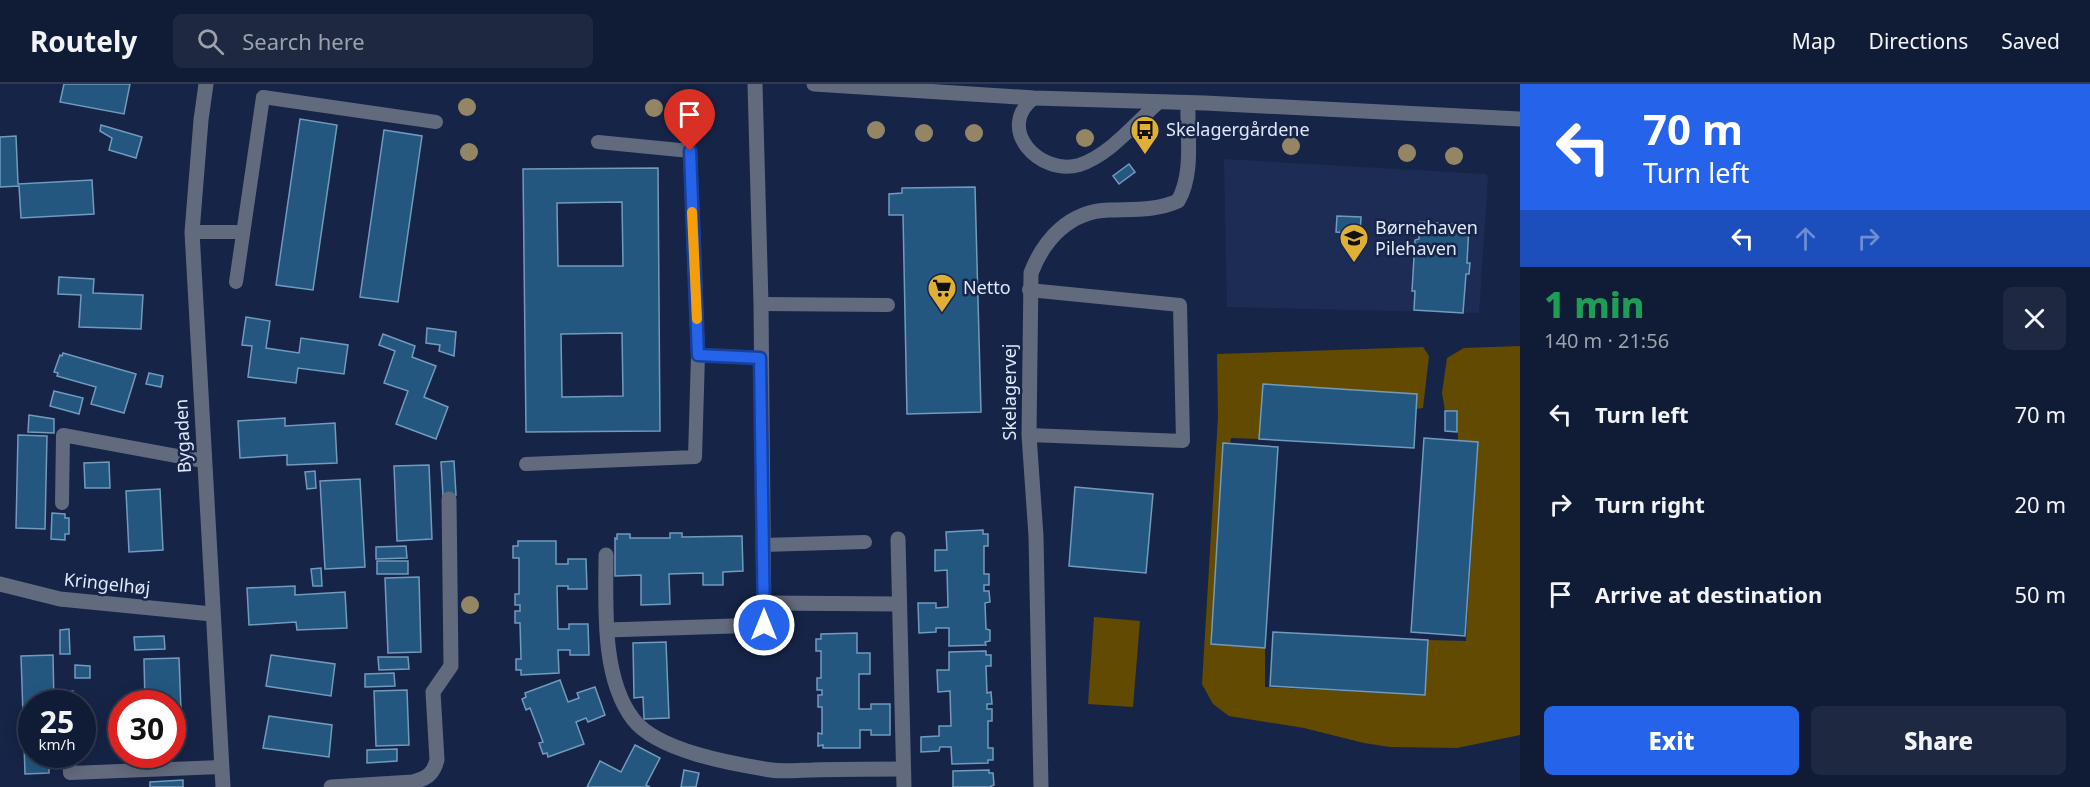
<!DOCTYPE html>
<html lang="en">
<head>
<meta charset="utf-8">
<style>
	:root { --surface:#101b35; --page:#1e2841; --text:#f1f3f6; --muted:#9ca1ad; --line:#303950; --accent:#2563eb }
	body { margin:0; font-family:"Noto Sans",sans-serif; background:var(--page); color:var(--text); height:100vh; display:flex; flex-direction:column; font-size:22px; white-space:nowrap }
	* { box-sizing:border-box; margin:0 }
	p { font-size:20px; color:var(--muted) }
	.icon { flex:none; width:33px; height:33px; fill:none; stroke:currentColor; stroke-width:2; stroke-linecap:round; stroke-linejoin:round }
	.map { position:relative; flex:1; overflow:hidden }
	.drawer { display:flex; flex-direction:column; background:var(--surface); width:570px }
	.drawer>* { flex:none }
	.hud { background:#2563eb; color:#fff; overflow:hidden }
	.speed { position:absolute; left:18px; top:606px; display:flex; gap:12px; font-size:30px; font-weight:700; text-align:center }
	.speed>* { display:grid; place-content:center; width:78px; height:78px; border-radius:50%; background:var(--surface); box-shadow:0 3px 15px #0003,0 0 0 2px var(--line); line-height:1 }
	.speed small { font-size:15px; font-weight:400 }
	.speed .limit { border:9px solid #d22; background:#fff; color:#111 }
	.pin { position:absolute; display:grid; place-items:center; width:51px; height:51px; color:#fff; margin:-62px -26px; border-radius:50% 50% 50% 0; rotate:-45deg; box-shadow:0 0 6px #0007 }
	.pin .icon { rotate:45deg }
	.me { position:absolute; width:66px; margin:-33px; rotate:0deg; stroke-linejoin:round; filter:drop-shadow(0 0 4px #0008) }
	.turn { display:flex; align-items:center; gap:21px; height:126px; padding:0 24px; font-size:27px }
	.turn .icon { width:78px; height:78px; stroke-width:2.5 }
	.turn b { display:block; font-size:42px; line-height:51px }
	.lanes { display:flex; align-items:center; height:57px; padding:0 24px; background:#0003; justify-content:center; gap:30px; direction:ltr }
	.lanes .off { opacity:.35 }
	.round { display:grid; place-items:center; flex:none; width:63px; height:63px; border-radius:9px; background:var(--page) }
	.overview { display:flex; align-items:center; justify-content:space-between; height:102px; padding:0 24px }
	h1 { font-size:36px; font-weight:800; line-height:45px; color:#1e9e55 }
	.action { display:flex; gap:12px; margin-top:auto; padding:12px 24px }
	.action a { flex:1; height:69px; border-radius:9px; background:var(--accent); color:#fff; font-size:24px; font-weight:800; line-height:69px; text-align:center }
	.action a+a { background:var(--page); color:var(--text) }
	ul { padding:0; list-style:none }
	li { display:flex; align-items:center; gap:18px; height:90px; padding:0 24px }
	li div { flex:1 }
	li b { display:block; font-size:22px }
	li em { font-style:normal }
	header { display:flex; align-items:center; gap:36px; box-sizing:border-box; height:84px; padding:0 30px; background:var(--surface); border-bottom:2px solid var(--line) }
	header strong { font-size:28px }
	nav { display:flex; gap:33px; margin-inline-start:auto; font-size:21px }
	.search { width:420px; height:54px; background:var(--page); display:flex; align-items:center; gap:15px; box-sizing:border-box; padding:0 21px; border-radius:9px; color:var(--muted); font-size:22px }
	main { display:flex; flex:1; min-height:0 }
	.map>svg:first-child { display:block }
</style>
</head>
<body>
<header>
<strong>Routely</strong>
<div class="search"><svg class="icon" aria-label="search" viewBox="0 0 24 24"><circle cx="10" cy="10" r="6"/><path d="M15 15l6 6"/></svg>Search here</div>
<nav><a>Map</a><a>Directions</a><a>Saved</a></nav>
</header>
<main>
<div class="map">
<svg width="1520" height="703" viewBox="0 0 1520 703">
	<rect width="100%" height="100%" fill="#162447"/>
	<!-- built -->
	<path fill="#1c2c55" d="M1224 75 1486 90 1488 93 1479 229 1227 223Z"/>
	<!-- green -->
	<g fill="#634a01">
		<path d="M1520 262V651L1457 664 1390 663 1364 659 1304 644 1229 632 1213 620 1202 600 1218 333 1217 270 1423 263 1429 272 1423 324 1416 325 1417 310 1263 300 1259 355 1231 354 1230 360H1223L1211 560 1265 564V603L1425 611 1428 556 1466 557 1478 358 1458 356 1457 327H1445L1442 309 1447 274 1464 264Z"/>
		<path d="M1094 533 1140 537 1133 623 1088 620Z"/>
	</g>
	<!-- building -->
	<g fill="#245780" stroke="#729abd" stroke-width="1.5" fill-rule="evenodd">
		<path d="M64 0H130L124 30 60 18Z"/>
		<path d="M300 35 337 41 313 206 276 201Z"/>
		<path d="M101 41 142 53 136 74 109 66 112 54 100 47Z"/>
		<path d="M384 46 422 52 398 218 360 213Z"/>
		<path d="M16 52 18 100 92 96 94 130 21 134 19 102 0 103V53Z"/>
		<path d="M1129 80 1135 88 1119 100 1113 92Z"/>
		<path d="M658 84 660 347 526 348 523 85ZM622 118 623 182H558L557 119ZM622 249 623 312 562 313 561 250Z"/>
		<path d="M975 103 981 328 907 330 903 131H889V110L902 109V104Z"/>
		<path d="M1337 132 1361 133 1360 150 1336 148Z"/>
		<path d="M1420 138 1469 141 1467 179H1470L1469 190H1466L1463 229 1414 226 1415 207H1412L1415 156 1419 155Z"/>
		<path d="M59 193 94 195 93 209 143 211 141 245 79 243 81 211 58 210Z"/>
		<path d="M246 233 270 237 266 264 299 269 301 254 348 261 344 290 298 284 296 299 248 293 252 262 242 261Z"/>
		<path d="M427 244 456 248 454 272 439 267 440 261 426 259Z"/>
		<path d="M383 250 415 262 412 273 436 282 424 313 448 323 436 355 396 340 408 307 384 299 395 267 379 261Z"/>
		<path d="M63 269 136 290 124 329 91 320 96 303 57 292 58 289 54 288 60 271 62 272Z"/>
		<path d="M149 289 163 292 161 303 146 300Z"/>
		<path d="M1263 300 1417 310 1414 364 1259 355Z"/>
		<path d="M54 307 83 314 79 330 50 322Z"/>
		<path d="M1445 327H1457V348L1445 347Z"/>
		<path d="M29 331 54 335V349L28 348Z"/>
		<path d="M285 334V342L335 339 337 379 287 381V371L240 374 238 337Z"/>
		<path d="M18 351 47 352 45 445 16 444Z"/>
		<path d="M1424 354 1478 358 1465 552 1411 548Z"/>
		<path d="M1223 359 1278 363 1265 564 1211 560Z"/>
		<path d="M454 377 456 411 443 412 441 378Z"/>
		<path d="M109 378 110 404H85L84 379Z"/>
		<path d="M429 381 432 455 397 457 394 382Z"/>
		<path d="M315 387 316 404 307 405 305 388Z"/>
		<path d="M360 395 365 483 325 485 320 397Z"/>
		<path d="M1075 403 1153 410 1146 489 1069 482Z"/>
		<path d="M160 405 163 466 129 468 126 407Z"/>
		<path d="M52 429 65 430V434H69V450H65V456L51 455Z"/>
		<path d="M983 446V450H988V462H984V490H989V501H984V507H989L990 518 985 519 986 545 990 546V557L985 558 986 561 949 562V544H936V548L919 549 918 519H936V524L948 523 947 486 935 487V466H947L946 448Z"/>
		<path d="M670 449H682V453L742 452 743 487 723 488V501H703V489L669 490 670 520 641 521V491L615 492V454L617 455V450H630V454H670Z"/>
		<path d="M518 457H556V480H568V475H586L587 505H568V502H557L558 545H569V540H588L589 571H570V566H558L559 589 521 591V586H516V575H521L520 539H515V527H520V521H515V510H519V474H513V462H518Z"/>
		<path d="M406 462 407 474 376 475V463Z"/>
		<rect x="377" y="477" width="31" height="13"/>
		<path d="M321 484 322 502H313L311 485Z"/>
		<path d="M419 493 421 568 388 569 385 494Z"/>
		<path d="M295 502V511L345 508 347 544 297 546 296 538 249 541 247 504Z"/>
		<path d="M69 545 70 570H60V546Z"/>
		<path d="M1273 548 1428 556 1425 611 1270 602Z"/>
		<path d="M857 549V569H870V590H859V625H871V620H890V651H871V646H860V664H823V661L818 662V649L822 650V623H818V611H822V606H817V594H821V567H816V555H821V550Z"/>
		<path d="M164 552 165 565 135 566 134 553Z"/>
		<path d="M666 558 669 634 644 635 643 613 634 614 633 559Z"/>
		<path d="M986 567V571H991V582H986L987 609 991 608 992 620H987V625H992V637H988V664H993V676H988V679L952 680 951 663H940L939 667 921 668V653L939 652V642H951L950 607 938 608 937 586H949V568Z"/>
		<path d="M53 571 54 620H32V670H49V689L25 690 21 572Z"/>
		<path d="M271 571 335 580 331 612 266 602Z"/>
		<path d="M378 573H408L409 585 379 586Z"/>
		<path d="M179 574 182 652 172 653V620H145L144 575Z"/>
		<path d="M75 581 90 582V594H75Z"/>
		<path d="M394 589 395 602 365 603V590Z"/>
		<path d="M560 596 568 618 579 614 577 609 595 603 605 631 588 638 586 634 576 638 584 660 548 673 547 669 543 670 539 659 543 658 530 624 526 626 522 615 526 613 525 609Z"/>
		<path d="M407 606 409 661 376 662 374 607Z"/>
		<path d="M73 607 74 620H65L64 608Z"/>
		<path d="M269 632 332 641 329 673 263 664Z"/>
		<path d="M635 661 660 674 646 701 650 703H587L600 677 621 688Z"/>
		<path d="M397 665V677L367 679V666Z"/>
		<path d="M684 686 699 689 696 703H681Z"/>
		<path d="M989 686V689H993L994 701 989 703H953V687Z"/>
		<path d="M183 696V703H150V698Z"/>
	</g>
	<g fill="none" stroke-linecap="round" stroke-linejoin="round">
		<!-- service -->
		<g stroke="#626a7d" stroke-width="14">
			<path d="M1034 14C995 44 1039 92 1079 81 1110 71 1135 39 1159 18"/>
			<path d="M598 58 690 67 698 271"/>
			<path d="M192 148H243"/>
			<path d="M236 198 263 13 436 38"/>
			<path d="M1029 206 1180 221 1183 357 1029 351"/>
			<path d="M761 220 888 221"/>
			<path d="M526 380 695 373 698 271 760 274"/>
			<path d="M62 419 63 351 204 377"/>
			<path d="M763 461 865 458"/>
			<path d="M69 671 70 689 221 683"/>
		</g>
		<!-- minor -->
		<g stroke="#626a7d" stroke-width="15">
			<path d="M898 455 904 703"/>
			<path d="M606 471C606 521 601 593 633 635 657 667 733 680 771 686 785 688 799 686 812 686 843 685 873 685 903 685"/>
			<path d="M0 500 60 515 212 530"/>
			<path d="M765 519 899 520"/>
			<path d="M607 546 764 541 761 220 755 0"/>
			<path d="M331 703 413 698C427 694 433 691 437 676L433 608 451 582 449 415"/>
			<path d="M1041 703 1036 452 1029 351 1031 189C1044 155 1070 127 1109 126 1133 125 1156 127 1178 117 1194 90 1187 50 1188 19"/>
		</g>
		<!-- tertiary -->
		<g stroke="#626a7d" stroke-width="15">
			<path d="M206 0 201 36 192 148 223 703"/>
			<path d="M814 0 1034 14 1205 19 1520 35"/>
		</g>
	</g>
	<!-- trees -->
	<g fill="#948564">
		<circle cx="467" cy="23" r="9"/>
		<circle cx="654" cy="24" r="9"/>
		<circle cx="876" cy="46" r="9"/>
		<circle cx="924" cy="49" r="9"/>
		<circle cx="974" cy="49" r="9"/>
		<circle cx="1085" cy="54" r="9"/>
		<circle cx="1291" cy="62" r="9"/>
		<circle cx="469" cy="68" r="9"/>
		<circle cx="1407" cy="69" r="9"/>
		<circle cx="1454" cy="72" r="9"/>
		<circle cx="470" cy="521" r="9"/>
	</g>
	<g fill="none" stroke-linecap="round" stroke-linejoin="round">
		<!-- route casing -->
		<g stroke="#184099" stroke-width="15">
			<path id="route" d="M690 67 698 271 760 274 764 541"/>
		</g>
		<!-- route -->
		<use href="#route" stroke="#2563eb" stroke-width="10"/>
		<!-- slow -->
		<path stroke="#f59e0b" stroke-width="10" d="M692 128 697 235"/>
	</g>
	<!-- icons -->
	<defs>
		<g id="bus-pin" transform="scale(1.5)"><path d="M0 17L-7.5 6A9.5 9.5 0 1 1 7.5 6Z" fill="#e0b034" stroke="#162447"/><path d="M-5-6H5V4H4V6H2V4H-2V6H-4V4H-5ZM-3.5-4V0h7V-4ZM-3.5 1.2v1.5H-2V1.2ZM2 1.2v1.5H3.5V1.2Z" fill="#111"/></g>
		<g id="school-pin" transform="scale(1.5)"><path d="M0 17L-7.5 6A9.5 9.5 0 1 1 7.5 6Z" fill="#e0b034" stroke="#162447"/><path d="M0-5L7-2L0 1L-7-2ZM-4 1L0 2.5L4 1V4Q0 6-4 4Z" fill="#111"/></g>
		<g id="supermarket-pin" transform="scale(1.5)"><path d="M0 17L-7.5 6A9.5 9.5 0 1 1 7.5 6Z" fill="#e0b034" stroke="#162447"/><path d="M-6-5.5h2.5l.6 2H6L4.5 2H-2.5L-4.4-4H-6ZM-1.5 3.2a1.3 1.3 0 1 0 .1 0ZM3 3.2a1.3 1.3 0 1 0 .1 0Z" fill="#111"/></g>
	</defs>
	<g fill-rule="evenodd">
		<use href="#bus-pin" x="1145" y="46"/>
		<use href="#school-pin" x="1354" y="154"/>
		<use href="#supermarket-pin" x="942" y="204"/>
	</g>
	<g text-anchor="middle" stroke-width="5" stroke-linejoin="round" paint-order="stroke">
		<!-- poi labels -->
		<g font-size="18" fill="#dfe8fb" stroke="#162447" text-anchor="start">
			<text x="1166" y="52">Skelagergårdene</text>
			<text x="1375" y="150">Børnehaven<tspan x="1375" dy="21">Pilehaven</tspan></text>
			<text x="963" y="210">Netto</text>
		</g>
		<!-- street labels -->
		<g font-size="18" fill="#dfe8fb" stroke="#162447">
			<text transform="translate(1010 308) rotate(-90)" y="6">Skelagervej</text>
			<text transform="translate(183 352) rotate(-93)" y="6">Bygaden</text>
			<text transform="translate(107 500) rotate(6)" y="6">Kringelhøj</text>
		</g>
	</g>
</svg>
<div class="speed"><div>25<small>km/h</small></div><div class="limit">30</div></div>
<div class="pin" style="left:690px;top:67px;background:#d93025"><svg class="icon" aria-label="arrive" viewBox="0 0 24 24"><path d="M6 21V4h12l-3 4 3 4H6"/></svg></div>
<svg class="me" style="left:764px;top:541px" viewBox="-20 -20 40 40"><circle r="17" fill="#2563eb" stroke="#fff" stroke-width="3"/><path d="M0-11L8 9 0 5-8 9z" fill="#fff"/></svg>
</div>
<section class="drawer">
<div class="hud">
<div class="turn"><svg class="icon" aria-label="left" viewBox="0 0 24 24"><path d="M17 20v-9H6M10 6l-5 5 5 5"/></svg><div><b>70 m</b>Turn left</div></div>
<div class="lanes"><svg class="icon" aria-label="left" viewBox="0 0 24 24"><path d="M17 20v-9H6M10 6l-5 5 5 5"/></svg><svg class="icon off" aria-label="ahead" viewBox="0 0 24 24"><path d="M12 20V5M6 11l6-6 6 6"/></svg><svg class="icon off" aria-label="right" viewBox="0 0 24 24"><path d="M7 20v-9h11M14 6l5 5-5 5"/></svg></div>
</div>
<div class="overview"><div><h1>1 min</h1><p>140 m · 21:56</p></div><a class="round"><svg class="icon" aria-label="close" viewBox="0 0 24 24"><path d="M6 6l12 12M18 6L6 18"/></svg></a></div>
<ul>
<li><svg class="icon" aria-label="left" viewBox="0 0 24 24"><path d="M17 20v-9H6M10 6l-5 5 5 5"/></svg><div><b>Turn left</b></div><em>70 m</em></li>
<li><svg class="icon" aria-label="right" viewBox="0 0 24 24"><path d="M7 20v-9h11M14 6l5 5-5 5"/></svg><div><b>Turn right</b></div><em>20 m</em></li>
<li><svg class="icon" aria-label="arrive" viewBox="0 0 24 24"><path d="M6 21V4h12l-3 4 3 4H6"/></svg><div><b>Arrive at destination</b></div><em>50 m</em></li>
</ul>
<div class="action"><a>Exit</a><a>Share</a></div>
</section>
</main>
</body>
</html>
